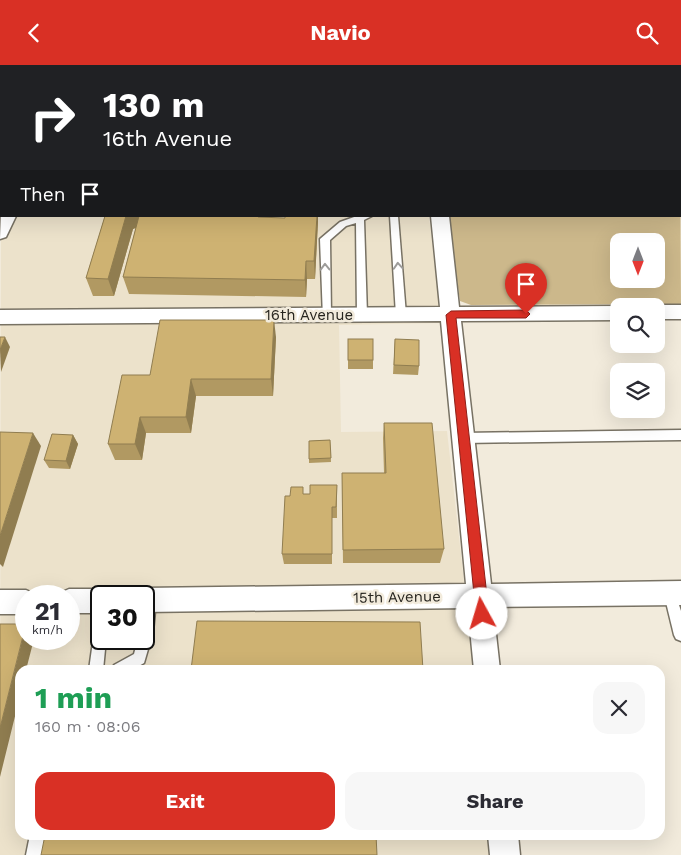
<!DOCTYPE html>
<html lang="en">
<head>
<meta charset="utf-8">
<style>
	:root { --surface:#fff; --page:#f7f7f7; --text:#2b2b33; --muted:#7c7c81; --accent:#d93025 }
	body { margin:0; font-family:"Work Sans",sans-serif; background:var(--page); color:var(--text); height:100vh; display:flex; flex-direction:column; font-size:19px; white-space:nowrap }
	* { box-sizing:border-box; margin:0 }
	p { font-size:16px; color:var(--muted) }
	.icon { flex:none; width:28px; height:28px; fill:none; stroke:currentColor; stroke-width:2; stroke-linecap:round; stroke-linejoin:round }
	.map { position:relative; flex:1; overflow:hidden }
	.panel { position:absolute; left:15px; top:600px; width:650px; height:175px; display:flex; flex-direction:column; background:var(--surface); border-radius:15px; box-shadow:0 5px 20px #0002 }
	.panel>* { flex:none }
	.top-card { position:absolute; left:0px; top:0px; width:681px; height:152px; box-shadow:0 5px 20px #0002; background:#202124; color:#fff; overflow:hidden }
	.needle { width:32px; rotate:180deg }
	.controls { position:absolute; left:610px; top:168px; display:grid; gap:10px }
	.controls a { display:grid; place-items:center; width:55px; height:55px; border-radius:10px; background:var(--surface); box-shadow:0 5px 20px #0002; font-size:25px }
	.speed { position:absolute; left:15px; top:520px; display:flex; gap:10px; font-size:25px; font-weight:700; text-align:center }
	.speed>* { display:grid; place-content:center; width:65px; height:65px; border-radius:50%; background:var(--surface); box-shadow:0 5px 20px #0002; line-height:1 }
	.speed small { font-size:12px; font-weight:400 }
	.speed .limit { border:2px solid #111; border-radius:8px; background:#fff; color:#111 }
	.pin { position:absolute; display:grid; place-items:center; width:42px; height:42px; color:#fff; margin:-51px -21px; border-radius:50% 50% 50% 0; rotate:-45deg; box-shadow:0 0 5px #0007 }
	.pin .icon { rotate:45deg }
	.me { position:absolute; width:55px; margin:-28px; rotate:354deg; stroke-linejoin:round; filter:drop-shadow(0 0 4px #0008) }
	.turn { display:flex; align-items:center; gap:18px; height:105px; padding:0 20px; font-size:22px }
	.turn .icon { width:65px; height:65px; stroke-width:2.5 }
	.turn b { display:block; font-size:35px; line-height:42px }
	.then { display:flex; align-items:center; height:48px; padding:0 20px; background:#0003; gap:10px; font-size:19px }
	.round { display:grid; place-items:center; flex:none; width:52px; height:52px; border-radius:15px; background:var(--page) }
	.head { display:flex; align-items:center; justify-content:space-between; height:85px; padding:0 20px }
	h1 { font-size:30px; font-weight:700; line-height:38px; color:#1e9e55 }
	.action { display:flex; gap:10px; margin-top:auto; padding:10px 20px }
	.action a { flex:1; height:58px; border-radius:15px; background:var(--accent); color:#fff; font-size:20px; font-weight:700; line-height:58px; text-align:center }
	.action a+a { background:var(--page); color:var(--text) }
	header { display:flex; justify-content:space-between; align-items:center; height:65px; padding:0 20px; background:var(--accent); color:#fff; font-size:22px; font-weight:700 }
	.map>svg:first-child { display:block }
</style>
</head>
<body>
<header><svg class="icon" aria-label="back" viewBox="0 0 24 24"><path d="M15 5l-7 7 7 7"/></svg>Navio<svg class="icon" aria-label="search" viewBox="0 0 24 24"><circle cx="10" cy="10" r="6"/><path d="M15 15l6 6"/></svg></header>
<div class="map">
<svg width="681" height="790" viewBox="0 0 681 790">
	<rect width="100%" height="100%" fill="#f2ebdc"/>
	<!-- built -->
	<g fill="#ece2cb" fill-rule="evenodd">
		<path d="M60 0H681V7L680 1Z"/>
		<path d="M1 145V151H429L441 258 339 260 341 367 447 366 474 605H20V770H489L491 790H0ZM26 531H69V574H26ZM101 531H144V574H101Z"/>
	</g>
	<!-- green -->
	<path fill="#ccb88b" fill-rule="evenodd" d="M680 75 681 239 471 240 460 236 448 151H680ZM619 176H656V214H619Z"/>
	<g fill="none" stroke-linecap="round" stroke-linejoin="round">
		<!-- lane casing -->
		<g stroke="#787264" stroke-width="3">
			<g id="lane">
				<rect x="0" y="7" width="1" height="4"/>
				<path d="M357 151H372L364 155 367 250 362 254 357 250 356 158 346 161 330 175 331 250 329 253H323L320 174 340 157Z"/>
				<path d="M390 151H398L406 250 401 254 396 250Z"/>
				<path d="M681 365V375L463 378 459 376 457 373 459 370 463 368Z"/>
				<path d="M670 523 674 525 681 546V576L676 574 674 570 664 529 666 525Z"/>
				<path d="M150 529 154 531 156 535 153 567 144 598 132 605H112L114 600 134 589 138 574H144V535L146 531Z"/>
				<path d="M101 556V574H106L103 605H89L95 562 96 558Z"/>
				<path d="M30 770H46L42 790H26Z"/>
			</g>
		</g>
		<!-- street casing -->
		<g stroke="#787264" stroke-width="3">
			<g id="street">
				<rect x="57" y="0" width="14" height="1"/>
				<rect x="417" y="0" width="14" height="1"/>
				<path d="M634 0H649V1H635Z"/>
				<rect x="680" y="66" width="1" height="10"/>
				<rect x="0" y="70" width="1" height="10"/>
				<path d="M1 147V151H16L6 172 0 174Z"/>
				<path d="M431 151H449L459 242 619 241H620L619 255 461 256 491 519 681 516V540L493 542 500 605H474L468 543 144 547V531H133L135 527 144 523 466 519 441 256 0 259V245L440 242Z"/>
				<path d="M656 240H681V254H656V241H652Z"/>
				<path d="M69 524H101L110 528 112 531H101V548H69V531H58L60 528Z"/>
				<path d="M0 525H26L35 529 36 531H26V549H0Z"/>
				<path d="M488 770H518L520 790H490Z"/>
			</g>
		</g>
		<!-- lane -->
		<use href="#lane" fill="#fff" fill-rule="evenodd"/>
		<!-- street -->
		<use href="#street" fill="#fff" fill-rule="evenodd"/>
	</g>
	<!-- wall -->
	<g fill="#b19962">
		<rect x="80" y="0" width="58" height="1"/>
		<rect x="271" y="0" width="107" height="1"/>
		<rect x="452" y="0" width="85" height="1"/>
		<path d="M681 2V25H680V5Z"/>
		<path d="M105 151H261V152L318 156 315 214H307L306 232 129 229 123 212 136 162 133 164 114 231H93L86 213Z"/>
		<path d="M276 272 273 331H196L191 368H146L142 395H115L108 379 150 310Z"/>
		<path d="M348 274 373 295V304H348Z"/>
		<path d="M395 274 419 301 418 310 393 309Z"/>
		<path d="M384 358 444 484 440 498H343L342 408H384L383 373Z"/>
		<path d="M73 370 78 379 70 404 49 403 44 395Z"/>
		<path d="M330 375 331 397 309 398V376Z"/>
		<path d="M337 420V453H332V499H284L282 489 304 429H310Z"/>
	</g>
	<!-- shaded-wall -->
	<g fill="#907d50">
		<path d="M126 151H145L147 159 133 164 114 231 108 214Z"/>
		<path d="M317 151H318V156L315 214 314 196Z"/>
		<path d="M306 196 307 214 306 232 305 215Z"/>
		<path d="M274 255 276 272 273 331 271 314Z"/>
		<path d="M5 272 10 282 1 307 0 285Z"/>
		<path d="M191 314 196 331 191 368 186 352Z"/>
		<path d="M140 352 146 368 142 395 135 379Z"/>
		<path d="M33 368 41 381 3 502 0 499V471Z"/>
		<path d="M73 370 78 379 70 404 66 396Z"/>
		<path d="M26 560V574H34L26 605H20V631L0 712V663Z"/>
	</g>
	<!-- building -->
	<g fill="#ceb272" stroke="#907d50">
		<path d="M105 151H126L108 214 86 213Z"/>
		<path d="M139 151H258V152L285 153V151H317L314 196H306L305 215 123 212Z"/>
		<path d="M160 255H274L271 314H191L186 352H140L135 379H108L122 310H150Z"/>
		<path d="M0 272H5L0 285Z"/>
		<rect x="348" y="274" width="25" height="21"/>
		<path d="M395 274 419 275V301L394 300Z"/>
		<path d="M384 358H432L444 484 343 485 342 408H386Z"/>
		<path d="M0 367 33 368 0 471Z"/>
		<path d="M52 369 73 370 66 396 44 395Z"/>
		<path d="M330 375 331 393 309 394V376Z"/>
		<path d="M310 420H337L336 442H332V489H282L285 431H290L291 422H303V429H310Z"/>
		<path d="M197 556 420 557 423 605H191Z"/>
		<path d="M0 559H26L0 663Z"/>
		<path d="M45 770H376L377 790H41Z"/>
	</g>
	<!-- one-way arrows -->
	<defs><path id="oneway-chevron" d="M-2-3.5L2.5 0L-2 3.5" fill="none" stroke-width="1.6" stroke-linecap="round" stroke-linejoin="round" transform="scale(1.25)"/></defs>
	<g stroke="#9d9c9a">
		<use href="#oneway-chevron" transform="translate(398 201) rotate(-94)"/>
		<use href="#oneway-chevron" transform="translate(325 202) rotate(-91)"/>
	</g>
	<!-- route -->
	<path fill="#d93025" stroke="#8d1f18" d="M526 245 530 249 526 253H456L489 549 487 554 482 556 478 554 476 549 446 250 451 246Z"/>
	<g text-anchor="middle" stroke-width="5" stroke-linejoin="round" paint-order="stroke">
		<!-- street labels -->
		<g font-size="15" fill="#26241e" stroke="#f2ebdc">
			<text x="309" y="255">16th Avenue</text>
			<text transform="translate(397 532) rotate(-1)" y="5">15th Avenue</text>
		</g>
	</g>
</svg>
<div class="controls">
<a><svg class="needle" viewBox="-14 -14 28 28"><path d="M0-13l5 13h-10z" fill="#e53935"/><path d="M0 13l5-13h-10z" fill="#7c7c81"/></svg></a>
<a><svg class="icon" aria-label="search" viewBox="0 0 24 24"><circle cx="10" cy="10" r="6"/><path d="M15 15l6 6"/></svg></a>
<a><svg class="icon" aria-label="layers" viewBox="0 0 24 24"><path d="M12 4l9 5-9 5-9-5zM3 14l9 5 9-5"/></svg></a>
</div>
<div class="speed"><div>21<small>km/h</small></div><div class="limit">30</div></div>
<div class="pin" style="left:526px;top:249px;background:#d93025"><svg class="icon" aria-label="arrive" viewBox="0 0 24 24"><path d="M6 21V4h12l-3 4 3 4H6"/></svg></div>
<svg class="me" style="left:482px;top:549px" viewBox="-20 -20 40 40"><circle r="19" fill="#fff"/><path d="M0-13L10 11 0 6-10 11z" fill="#d93025"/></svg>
<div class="top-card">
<div class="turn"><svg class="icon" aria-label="right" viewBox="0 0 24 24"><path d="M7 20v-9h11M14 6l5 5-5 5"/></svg><div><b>130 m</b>16th Avenue</div></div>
<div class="then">Then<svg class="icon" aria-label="arrive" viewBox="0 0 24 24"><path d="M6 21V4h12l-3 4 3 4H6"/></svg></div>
</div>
<section class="panel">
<div class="head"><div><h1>1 min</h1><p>160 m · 08:06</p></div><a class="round"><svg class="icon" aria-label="close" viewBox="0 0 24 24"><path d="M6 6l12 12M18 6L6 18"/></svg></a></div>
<div class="action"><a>Exit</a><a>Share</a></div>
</section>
</div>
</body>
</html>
